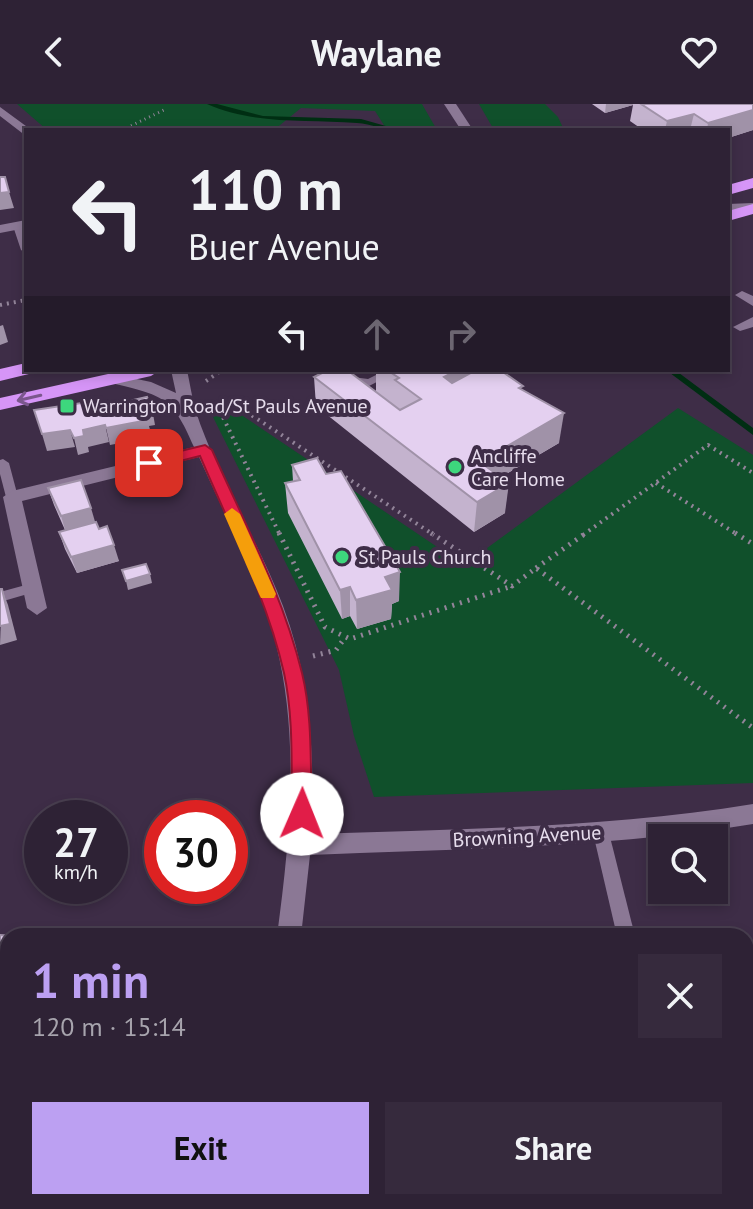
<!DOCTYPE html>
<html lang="en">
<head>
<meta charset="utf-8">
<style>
	:root { --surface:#2e2235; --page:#362a3d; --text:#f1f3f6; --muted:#a7a4ad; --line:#493f50; --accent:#bca0f2 }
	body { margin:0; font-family:"PT Sans",sans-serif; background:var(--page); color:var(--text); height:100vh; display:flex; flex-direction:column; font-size:30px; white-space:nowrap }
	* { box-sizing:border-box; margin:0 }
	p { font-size:26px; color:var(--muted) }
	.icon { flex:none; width:44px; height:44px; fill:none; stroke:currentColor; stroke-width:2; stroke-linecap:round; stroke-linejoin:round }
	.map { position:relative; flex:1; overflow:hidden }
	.drawer { position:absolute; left:0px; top:824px; width:754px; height:282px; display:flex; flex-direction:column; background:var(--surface); border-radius:24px 24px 0 0; box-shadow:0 4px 12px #0003,0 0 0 2px var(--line) }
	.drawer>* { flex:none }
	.hud { position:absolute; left:24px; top:24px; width:706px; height:244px; border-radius:0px; box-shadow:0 4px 12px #0003,0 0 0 2px var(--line); background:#2e2235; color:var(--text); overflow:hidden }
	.fabs { position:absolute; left:648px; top:720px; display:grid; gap:16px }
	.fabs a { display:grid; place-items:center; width:80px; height:80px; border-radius:0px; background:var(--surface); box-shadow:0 4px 12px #0003,0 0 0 2px var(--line); font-size:40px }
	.speed { position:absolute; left:24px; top:696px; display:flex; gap:16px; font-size:40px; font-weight:700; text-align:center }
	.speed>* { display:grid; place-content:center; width:104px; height:104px; border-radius:50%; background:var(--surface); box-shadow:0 4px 12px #0003,0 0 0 2px var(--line); line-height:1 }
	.speed small { font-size:20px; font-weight:400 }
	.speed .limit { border:12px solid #d22; background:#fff; color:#111 }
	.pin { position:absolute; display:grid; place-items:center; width:68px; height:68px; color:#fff; margin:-34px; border-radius:16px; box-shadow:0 4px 12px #0006 }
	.me { position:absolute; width:88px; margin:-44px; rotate:1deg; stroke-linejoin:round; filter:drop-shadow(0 0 6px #0008) }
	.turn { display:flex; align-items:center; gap:28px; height:168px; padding:0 32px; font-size:36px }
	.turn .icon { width:104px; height:104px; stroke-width:2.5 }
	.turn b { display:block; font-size:56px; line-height:68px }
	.lanes { display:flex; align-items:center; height:76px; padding:0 32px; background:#0003; justify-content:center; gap:40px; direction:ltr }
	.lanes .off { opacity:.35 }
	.round { display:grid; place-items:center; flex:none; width:84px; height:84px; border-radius:0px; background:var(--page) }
	.headline { display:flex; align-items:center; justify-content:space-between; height:136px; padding:0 32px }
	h1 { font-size:48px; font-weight:800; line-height:60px; color:var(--accent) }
	.cta { display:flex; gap:16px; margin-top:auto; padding:16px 32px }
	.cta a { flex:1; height:92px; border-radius:0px; background:var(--accent); color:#111; font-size:32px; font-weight:800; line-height:92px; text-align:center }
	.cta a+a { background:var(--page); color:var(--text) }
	header { display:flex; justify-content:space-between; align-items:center; height:104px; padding:0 32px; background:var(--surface); font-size:36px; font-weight:800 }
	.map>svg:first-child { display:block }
</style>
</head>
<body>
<header><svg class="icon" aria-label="back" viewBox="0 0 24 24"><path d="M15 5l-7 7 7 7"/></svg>Waylane<svg class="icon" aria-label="heart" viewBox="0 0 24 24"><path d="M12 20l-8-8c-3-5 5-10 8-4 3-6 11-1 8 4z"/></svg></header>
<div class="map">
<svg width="753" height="1105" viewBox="0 0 753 1105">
	<rect width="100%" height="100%" fill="#3e2d47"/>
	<!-- green -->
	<g fill="#10502b">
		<path d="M17 0H422L437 26H387L375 7 301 4 274 26H133C110 19 73 26 47 26Z"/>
		<path d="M479 0H545L558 13 564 26H494Z"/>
		<path d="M231 304 464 461 678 304 753 351V679L374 693 354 632 339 566 211 309Z"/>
	</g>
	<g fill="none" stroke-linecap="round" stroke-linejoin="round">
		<!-- stream -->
		<g fill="#002e13" fill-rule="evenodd">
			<path d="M207 0H217L263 12 361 15 400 26C385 26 371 20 357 19 306 15 254 21 207 0Z"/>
			<path d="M666 266H675L753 324V331Z"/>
		</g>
		<!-- path-far2 -->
		<path stroke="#928499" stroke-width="3" stroke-dasharray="1 4" stroke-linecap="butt" d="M122 26 164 6"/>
		<!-- path-far1 -->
		<g stroke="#928499" stroke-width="4" stroke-dasharray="2 5" stroke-linecap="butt">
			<path d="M0 201 26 196"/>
			<path d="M206 277 222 266"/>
			<path d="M217 301 280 431"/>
			<path d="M208 303 230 297 434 431"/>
			<path d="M656 379 738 431"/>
			<path d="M583 431 708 341 753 369"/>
		</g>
		<!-- path -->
		<g stroke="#928499" stroke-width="5" stroke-dasharray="2 6" stroke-linecap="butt">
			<path d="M279 429 325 523 350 535 512 482"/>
			<path d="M431 429 512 482 536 464 753 624"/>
			<path d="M735 429 753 440"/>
			<path d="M536 464 586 429"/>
			<path d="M313 552 336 546 344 535"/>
		</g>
		<!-- lane -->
		<g fill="#8b7895" fill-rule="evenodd">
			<path d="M18 119 23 122 26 132V149L21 146 13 122Z"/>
			<path d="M324 266H334L338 271 368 275 386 266H400L369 282 330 276Z"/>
			<path d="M3 355 9 359 18 393 12 397 6 393 0 370V356Z"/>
			<path d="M33 479 38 481 40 484 38 487 0 498V488Z"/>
			<path d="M601 722 607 724 609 729 635 832H617L593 729 595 724Z"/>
			<path d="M8 1091V1098H24L22 1105H2Z"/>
		</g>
		<!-- street -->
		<g fill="#8b7895" fill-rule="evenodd">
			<path d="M0 3 30 25 26 26V32L0 12Z"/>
			<path d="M26 116V124L0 129V121Z"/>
			<path d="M742 187 753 192V202L735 191Z"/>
			<path d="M753 213V223L740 227 733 223Z"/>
			<path d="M171 266H187C190 280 192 294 196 308 218 374 258 436 283 502 311 576 315 653 311 730 459 725 607 724 753 700V720C606 744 458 745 310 751L301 832H277C290 735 300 636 276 540 259 475 226 414 199 353L22 397 47 504 37 511 27 504 3 393 12 387 194 343C172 290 160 291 107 278L105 275 113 270 151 278 176 289Z"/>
			<path d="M0 941 8 942V968L0 967Z"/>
			<path d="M244 1098H272L271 1105H243Z"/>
		</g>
		<!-- secondary -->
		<g fill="#8b7895" fill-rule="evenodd">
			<path d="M444 0H456L473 26H461Z"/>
			<path d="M753 99V107L728 108V100Z"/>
		</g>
		<!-- highway -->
		<g fill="#d695f7" fill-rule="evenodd">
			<path d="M753 74V84L728 91V81Z"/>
			<path d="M753 100V110L728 117V107Z"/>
			<path d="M26 259V266H35L33 269 0 277V265Z"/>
			<path d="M126 266H160L151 272 0 306V294Z"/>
		</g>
	</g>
	<!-- wall -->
	<g fill="#c4b3ce">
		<path d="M592 0H753V26L728 34V26H643L630 17 633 1 605 9Z"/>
		<path d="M376 266H473V268L522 286 559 339 501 373 505 409 474 428 316 302 314 273 376 287Z"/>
		<path d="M292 361 399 497 392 500 391 515 357 525 350 512 342 515 288 409 285 379 293 377Z"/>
		<path d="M48 384 95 418 119 457 77 469 65 445 59 428 65 426 54 401Z"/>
		<path d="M0 831 8 832V888H0Z"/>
	</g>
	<!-- shaded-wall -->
	<g fill="#a092a8">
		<path d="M606 0H633V1L605 9Z"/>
		<path d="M753 6V26L728 34V26H707L708 19Z"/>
		<path d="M694 10 690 26H665L667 17Z"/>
		<path d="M9 88 14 104 0 106V89Z"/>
		<path d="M3 221 8 238 0 241V222Z"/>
		<path d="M446 266H473L472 280 442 303Z"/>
		<path d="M152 304 155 321 149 322 152 333 110 341 106 324 144 306Z"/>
		<path d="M564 309 559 339 477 387 480 358Z"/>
		<path d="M105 321 109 338 88 343 89 348 78 351 74 334 83 326Z"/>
		<path d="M70 326 75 343 47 347 42 330Z"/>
		<path d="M509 379 505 409 474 428 477 398Z"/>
		<path d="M91 404 96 421 66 429 61 412Z"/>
		<path d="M114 441 119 457 77 469 71 453Z"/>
		<path d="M400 468 399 497 392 500 391 515 357 525 356 496 385 473Z"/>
		<path d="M150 470 152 479 128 486 126 477Z"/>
		<path d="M350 483V512L342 515 340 486Z"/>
		<path d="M2 485 8 501 17 536 0 541Z"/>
		<path d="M151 1098H158L157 1105H149Z"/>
	</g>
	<!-- building -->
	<g fill="#e4d0f0" stroke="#a092a8" stroke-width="2">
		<path d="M641 0H753V6L708 19 694 10 667 17Z"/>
		<path d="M0 73H5L9 88 0 89Z"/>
		<path d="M328 266H347L400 306 421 295 395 276 399 274 387 266H447L452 269 444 273 452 279 476 266H500L523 282 519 284 564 309 480 358 509 379 477 398 314 273Z"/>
		<path d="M147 293 152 304 144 306 148 316 106 324 105 321 83 326 84 332 74 334 70 326 42 330 34 306 95 297 97 302 119 297 120 299Z"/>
		<path d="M317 354 326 370 341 367 400 468 385 473 392 486 356 496 350 483 340 486 285 379 300 376 292 361Z"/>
		<path d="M81 376 91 404 61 412 48 384Z"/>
		<path d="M96 418 99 425 107 422 114 441 71 453 59 428Z"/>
		<path d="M146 460 150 470 126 477 122 466Z"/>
		<path d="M0 485H2L10 520 0 522Z"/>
		<path d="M0 831 14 832H8V876H0Z"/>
		<path d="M81 1098H151L149 1105H79Z"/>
	</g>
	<!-- one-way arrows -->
	<defs><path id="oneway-shaft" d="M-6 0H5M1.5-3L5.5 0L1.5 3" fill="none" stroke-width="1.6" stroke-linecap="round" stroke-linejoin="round" transform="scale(2)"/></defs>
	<use stroke="#7b578d" href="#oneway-shaft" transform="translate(29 294) rotate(167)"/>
	<!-- route -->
	<path fill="#e11d48" stroke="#92132f" stroke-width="2" d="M205 341 212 346C244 418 283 491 302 569 313 614 310 663 312 710L309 716 302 719 295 716 292 710C291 664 294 615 284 569 267 494 230 423 200 352L149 365 142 359 144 356Z"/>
	<!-- slow -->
	<path fill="#f59e0b" d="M232 404 240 410 276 490 274 494H261L259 490 224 410Z"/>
	<!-- markers -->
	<g fill="#3dd77d" stroke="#3e2d47" stroke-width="3">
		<rect x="59" y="294" width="16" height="16" rx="4"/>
		<circle cx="455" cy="363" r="8"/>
		<circle cx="342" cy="453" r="8"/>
	</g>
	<g text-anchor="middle" stroke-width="8" stroke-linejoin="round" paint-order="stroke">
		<!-- poi labels -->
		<g font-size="20" fill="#e7dded" stroke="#3e2d47" text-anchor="start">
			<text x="83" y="309">Warrington Road/St Pauls Avenue</text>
			<text x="471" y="359">Ancliffe<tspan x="471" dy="23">Care Home</tspan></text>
			<text x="358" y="460">St Pauls Church</text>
		</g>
		<!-- street labels -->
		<g font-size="20" fill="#e7dded" stroke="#3e2d47">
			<text transform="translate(527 732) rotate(-3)" y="7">Browning Avenue</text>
		</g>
	</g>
</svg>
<div class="fabs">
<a><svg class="icon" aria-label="search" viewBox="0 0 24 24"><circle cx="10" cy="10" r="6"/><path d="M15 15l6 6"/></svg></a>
</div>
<div class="speed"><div>27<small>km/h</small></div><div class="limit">30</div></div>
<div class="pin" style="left:149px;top:359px;background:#d93025"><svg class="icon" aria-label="arrive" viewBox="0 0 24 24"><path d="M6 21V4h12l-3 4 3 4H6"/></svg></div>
<svg class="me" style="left:302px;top:710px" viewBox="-20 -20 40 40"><circle r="19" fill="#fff"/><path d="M0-13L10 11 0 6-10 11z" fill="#e11d48"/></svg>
<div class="hud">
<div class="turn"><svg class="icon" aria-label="left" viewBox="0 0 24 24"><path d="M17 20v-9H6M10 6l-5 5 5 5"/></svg><div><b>110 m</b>Buer Avenue</div></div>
<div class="lanes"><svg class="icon" aria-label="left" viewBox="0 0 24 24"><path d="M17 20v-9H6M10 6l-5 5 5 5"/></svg><svg class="icon off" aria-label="ahead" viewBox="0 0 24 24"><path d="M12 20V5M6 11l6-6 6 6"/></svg><svg class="icon off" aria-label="right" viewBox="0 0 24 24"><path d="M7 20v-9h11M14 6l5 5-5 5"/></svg></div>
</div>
<section class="drawer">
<div class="headline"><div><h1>1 min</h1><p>120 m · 15:14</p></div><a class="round"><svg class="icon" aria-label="close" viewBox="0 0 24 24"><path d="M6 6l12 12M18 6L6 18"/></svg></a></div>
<div class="cta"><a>Exit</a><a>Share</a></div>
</section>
</div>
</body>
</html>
